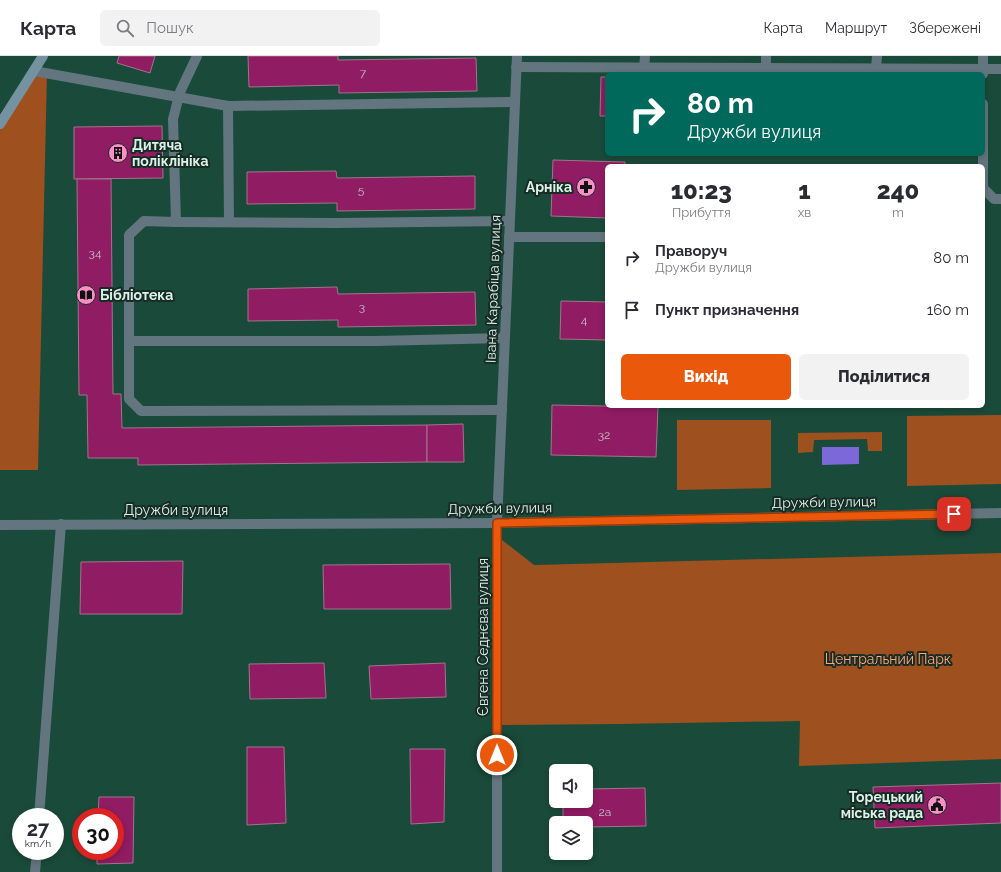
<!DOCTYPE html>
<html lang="uk">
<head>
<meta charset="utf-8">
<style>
	:root { --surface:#fff; --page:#f2f2f3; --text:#2b2b33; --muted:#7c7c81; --line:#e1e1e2; --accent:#ea580c }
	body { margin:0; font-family:Raleway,sans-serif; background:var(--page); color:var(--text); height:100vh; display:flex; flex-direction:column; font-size:15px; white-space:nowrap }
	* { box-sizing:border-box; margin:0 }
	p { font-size:13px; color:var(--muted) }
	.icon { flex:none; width:22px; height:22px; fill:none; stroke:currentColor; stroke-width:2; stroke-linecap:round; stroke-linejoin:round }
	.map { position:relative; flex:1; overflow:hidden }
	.side { position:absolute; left:605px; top:108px; width:380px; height:244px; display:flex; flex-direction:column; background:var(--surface); border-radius:6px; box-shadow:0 2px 6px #0003 }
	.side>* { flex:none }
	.top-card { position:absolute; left:605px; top:16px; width:380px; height:84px; border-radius:6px; box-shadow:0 2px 6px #0003; background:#00695c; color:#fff; overflow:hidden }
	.controls { position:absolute; left:549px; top:708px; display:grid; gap:8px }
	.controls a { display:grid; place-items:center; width:44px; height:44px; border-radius:6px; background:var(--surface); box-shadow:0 2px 6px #0003; font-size:20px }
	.speed { position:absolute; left:12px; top:752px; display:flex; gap:8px; font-size:20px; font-weight:700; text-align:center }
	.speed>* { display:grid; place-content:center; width:52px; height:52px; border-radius:50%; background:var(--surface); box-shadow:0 2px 6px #0003; line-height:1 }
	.speed small { font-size:10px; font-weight:400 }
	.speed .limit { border:6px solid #d22; background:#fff; color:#111 }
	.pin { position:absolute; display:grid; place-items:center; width:34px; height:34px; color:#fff; margin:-17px; border-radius:8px; box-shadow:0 2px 6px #0006 }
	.me { position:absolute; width:44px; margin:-22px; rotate:0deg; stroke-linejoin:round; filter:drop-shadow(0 0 3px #0008) }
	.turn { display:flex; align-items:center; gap:14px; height:84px; padding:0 16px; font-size:18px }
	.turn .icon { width:52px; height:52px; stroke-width:2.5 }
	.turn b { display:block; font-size:28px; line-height:34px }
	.eta { display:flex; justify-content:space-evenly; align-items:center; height:68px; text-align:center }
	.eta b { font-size:24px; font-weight:800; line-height:28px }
	.cta { display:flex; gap:8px; margin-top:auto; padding:8px 16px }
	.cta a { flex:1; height:46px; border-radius:6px; background:var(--accent); color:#fff; font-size:16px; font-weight:800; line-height:46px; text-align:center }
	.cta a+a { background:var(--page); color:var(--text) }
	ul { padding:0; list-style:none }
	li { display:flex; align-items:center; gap:12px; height:52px; padding:0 16px }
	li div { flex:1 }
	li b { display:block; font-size:15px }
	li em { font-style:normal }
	header { display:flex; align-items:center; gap:24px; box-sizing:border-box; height:56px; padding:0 20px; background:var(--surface); border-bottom:1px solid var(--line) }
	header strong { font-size:19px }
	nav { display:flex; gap:22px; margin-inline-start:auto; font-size:14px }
	.search { width:280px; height:36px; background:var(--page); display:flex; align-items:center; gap:10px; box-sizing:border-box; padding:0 14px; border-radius:6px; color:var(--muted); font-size:15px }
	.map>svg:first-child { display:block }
</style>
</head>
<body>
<header>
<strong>Карта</strong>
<div class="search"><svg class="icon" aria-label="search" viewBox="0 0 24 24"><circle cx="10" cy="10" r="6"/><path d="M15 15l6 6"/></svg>Пошук</div>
<nav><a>Карта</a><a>Маршрут</a><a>Збережені</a></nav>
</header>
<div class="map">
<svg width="1001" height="816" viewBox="0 0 1001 816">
	<rect width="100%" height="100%" fill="#1a4a3a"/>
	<!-- green -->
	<g fill="#9e501f">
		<path d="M34 15 47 17 38 414H0V68Z"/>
		<path d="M1001 359V428L907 430V360Z"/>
		<path d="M677 364H771V432L677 434Z"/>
		<path d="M882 376V395H868L867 383 814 384 813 396 798 397V377Z"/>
		<path d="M497 480 534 509 1001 497V703L799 710 800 665 619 668 497 669Z"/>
	</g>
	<!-- water -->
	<path fill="#7c68d8" d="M822 391H859V408L822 409Z"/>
	<!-- building -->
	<g fill="#901c63" stroke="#9f768a">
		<path d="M119 0H155L150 17 117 7Z"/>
		<path d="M248 0H338V4L476 2 477 35 339 37V29L249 31Z"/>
		<path d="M601 21H607V60H600Z"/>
		<path d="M162 70 163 122 74 123V71Z"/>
		<path d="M553 104 625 106V110H607V162L551 160Z"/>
		<path d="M336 115 337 122 475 120V153L337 155V147L247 148V116Z"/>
		<path d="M77 123H111L113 338H121L122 372 427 369V406L138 409V402H88L87 339H79Z"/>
		<path d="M337 231 338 238 475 236 476 269 338 271V264L248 265V233Z"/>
		<path d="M561 245 607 246V284L560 283Z"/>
		<path d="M552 349 658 351 656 401 551 399Z"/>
		<path d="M463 368 464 406H427V369Z"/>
		<path d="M183 505 182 558H80L81 506Z"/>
		<path d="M450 508 451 553H324L323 509Z"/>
		<path d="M324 607 326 642 250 643 249 608Z"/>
		<path d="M445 607 446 641 371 643 369 610Z"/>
		<path d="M247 691H284L286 767 247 769Z"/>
		<path d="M410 693H445L444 766 411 768Z"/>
		<path d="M1001 727V767L875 772 873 731Z"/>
		<path d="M645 732 646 770 586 771V767H563V745H586V733Z"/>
		<path d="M99 741H134L133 807 97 808V795H115V761H98Z"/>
	</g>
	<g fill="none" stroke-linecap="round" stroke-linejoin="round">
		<!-- lane -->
		<g stroke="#63757e" stroke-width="10">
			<path d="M197 0 180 36 173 63 176 166 144 165 129 179V343L141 355 502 354"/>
			<path d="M645 0 644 12H651"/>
			<path d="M983 0V18"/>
			<path d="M516 11 1001 13"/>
			<path d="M761 12H766V0"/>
			<path d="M876 12 877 0"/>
			<path d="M34 15 228 50 515 46"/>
			<path d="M983 48V132L994 143H1001"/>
			<path d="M228 50 229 166"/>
			<path d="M176 166 337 167 509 165"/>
			<path d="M509 181H607"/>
			<path d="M129 285H375L505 282"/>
		</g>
		<!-- street -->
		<g stroke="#63757e" stroke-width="10">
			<path d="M0 469 497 467 1001 457"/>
			<path d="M39 761 61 468"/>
			<path d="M35 816 37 795"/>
			<path d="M497 816V467L517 0"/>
		</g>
		<!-- secondary -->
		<path stroke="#7592a1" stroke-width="10" d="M0 68 43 0"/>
	</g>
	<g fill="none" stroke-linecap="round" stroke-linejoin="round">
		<!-- route casing -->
		<g stroke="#983908" stroke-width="10">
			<path id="route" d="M497 699V467L954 458"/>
		</g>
		<!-- route -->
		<use href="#route" stroke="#ea580c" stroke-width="7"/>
	</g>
	<!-- icons -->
	<defs>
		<g id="building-disc" transform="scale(1)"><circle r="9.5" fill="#fa8fc7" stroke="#182b24"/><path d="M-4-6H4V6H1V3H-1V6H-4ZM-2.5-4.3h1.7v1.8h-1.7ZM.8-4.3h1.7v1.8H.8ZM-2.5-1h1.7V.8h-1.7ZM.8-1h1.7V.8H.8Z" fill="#111"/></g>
		<g id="pharmacy-disc" transform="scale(1)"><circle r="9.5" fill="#fa8fc7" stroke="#182b24"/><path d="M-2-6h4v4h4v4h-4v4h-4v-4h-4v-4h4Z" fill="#111"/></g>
		<g id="library-disc" transform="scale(1)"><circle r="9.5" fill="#fa8fc7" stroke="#182b24"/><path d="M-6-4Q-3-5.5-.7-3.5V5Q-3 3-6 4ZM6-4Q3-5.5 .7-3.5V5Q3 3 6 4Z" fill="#111"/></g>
		<g id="civic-disc" transform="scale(1)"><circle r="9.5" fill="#fa8fc7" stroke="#182b24"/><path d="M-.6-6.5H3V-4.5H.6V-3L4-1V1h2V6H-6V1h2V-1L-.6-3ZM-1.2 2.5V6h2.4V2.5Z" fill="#111"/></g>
	</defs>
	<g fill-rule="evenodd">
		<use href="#building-disc" x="118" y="97"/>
		<use href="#pharmacy-disc" x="586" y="131"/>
		<use href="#library-disc" x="86" y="239"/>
		<use href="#civic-disc" x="937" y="749"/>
	</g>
	<g text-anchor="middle" stroke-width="4" stroke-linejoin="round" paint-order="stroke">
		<!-- number labels -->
		<g font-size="12" fill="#c7bcc7">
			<text x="363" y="21">7</text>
			<text x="361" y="138">5</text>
			<text x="95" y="201">34</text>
			<text x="362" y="255">3</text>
			<text x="584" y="268">4</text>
			<text x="604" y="383">32</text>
			<text x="605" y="760">2а</text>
		</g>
		<!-- poi labels -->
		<g font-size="14" font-weight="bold" fill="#d9f2e8" stroke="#182b24" text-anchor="start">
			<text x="132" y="94">Дитяча<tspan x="132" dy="16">поліклініка</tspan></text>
			<text x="572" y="136" text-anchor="end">Арніка</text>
			<text x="100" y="244">Бібліотека</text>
			<text x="923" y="746" text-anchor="end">Торецький<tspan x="923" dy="16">міська рада</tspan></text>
		</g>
		<!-- street labels -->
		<g font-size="14" fill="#d9f2e8" stroke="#182b24">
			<text transform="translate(493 233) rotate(-88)" y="5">Івана Карабіца вулиця</text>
			<text transform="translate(824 446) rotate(-1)" y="5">Дружби вулиця</text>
			<text transform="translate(500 452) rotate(-1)" y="5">Дружби вулиця</text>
			<text x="176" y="459">Дружби вулиця</text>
			<text transform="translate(483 581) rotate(-90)" y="5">Євгена Седнєва вулиця</text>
		</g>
		<!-- park labels -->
		<g font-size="14" fill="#fda87b" stroke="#182b24">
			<text x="888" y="608">Центральний Парк</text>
		</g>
	</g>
</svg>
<div class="controls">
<a><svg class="icon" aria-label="sound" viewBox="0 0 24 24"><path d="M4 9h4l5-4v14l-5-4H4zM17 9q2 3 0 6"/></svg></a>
<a><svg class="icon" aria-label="layers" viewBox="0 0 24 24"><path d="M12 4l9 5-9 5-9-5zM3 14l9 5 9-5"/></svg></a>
</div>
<div class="speed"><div>27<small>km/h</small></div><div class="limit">30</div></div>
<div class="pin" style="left:954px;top:458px;background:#d93025"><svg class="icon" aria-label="arrive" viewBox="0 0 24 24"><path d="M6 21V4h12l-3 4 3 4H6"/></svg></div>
<svg class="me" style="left:497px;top:699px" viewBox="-20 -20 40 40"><circle r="17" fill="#ea580c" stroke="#fff" stroke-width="3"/><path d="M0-11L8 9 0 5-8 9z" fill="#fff"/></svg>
<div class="top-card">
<div class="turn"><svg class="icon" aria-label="right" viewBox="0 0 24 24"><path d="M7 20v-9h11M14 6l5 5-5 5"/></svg><div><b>80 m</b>Дружби вулиця</div></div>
</div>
<section class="side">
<div class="eta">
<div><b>10:23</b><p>Прибуття</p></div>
<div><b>1</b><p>хв</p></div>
<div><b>240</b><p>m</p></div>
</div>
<ul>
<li><svg class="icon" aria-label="right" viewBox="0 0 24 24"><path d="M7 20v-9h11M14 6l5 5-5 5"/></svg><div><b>Праворуч</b><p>Дружби вулиця</p></div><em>80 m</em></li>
<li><svg class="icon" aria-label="arrive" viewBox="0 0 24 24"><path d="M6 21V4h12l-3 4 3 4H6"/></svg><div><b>Пункт призначення</b></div><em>160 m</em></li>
</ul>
<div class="cta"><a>Вихід</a><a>Поділитися</a></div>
</section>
</div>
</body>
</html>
